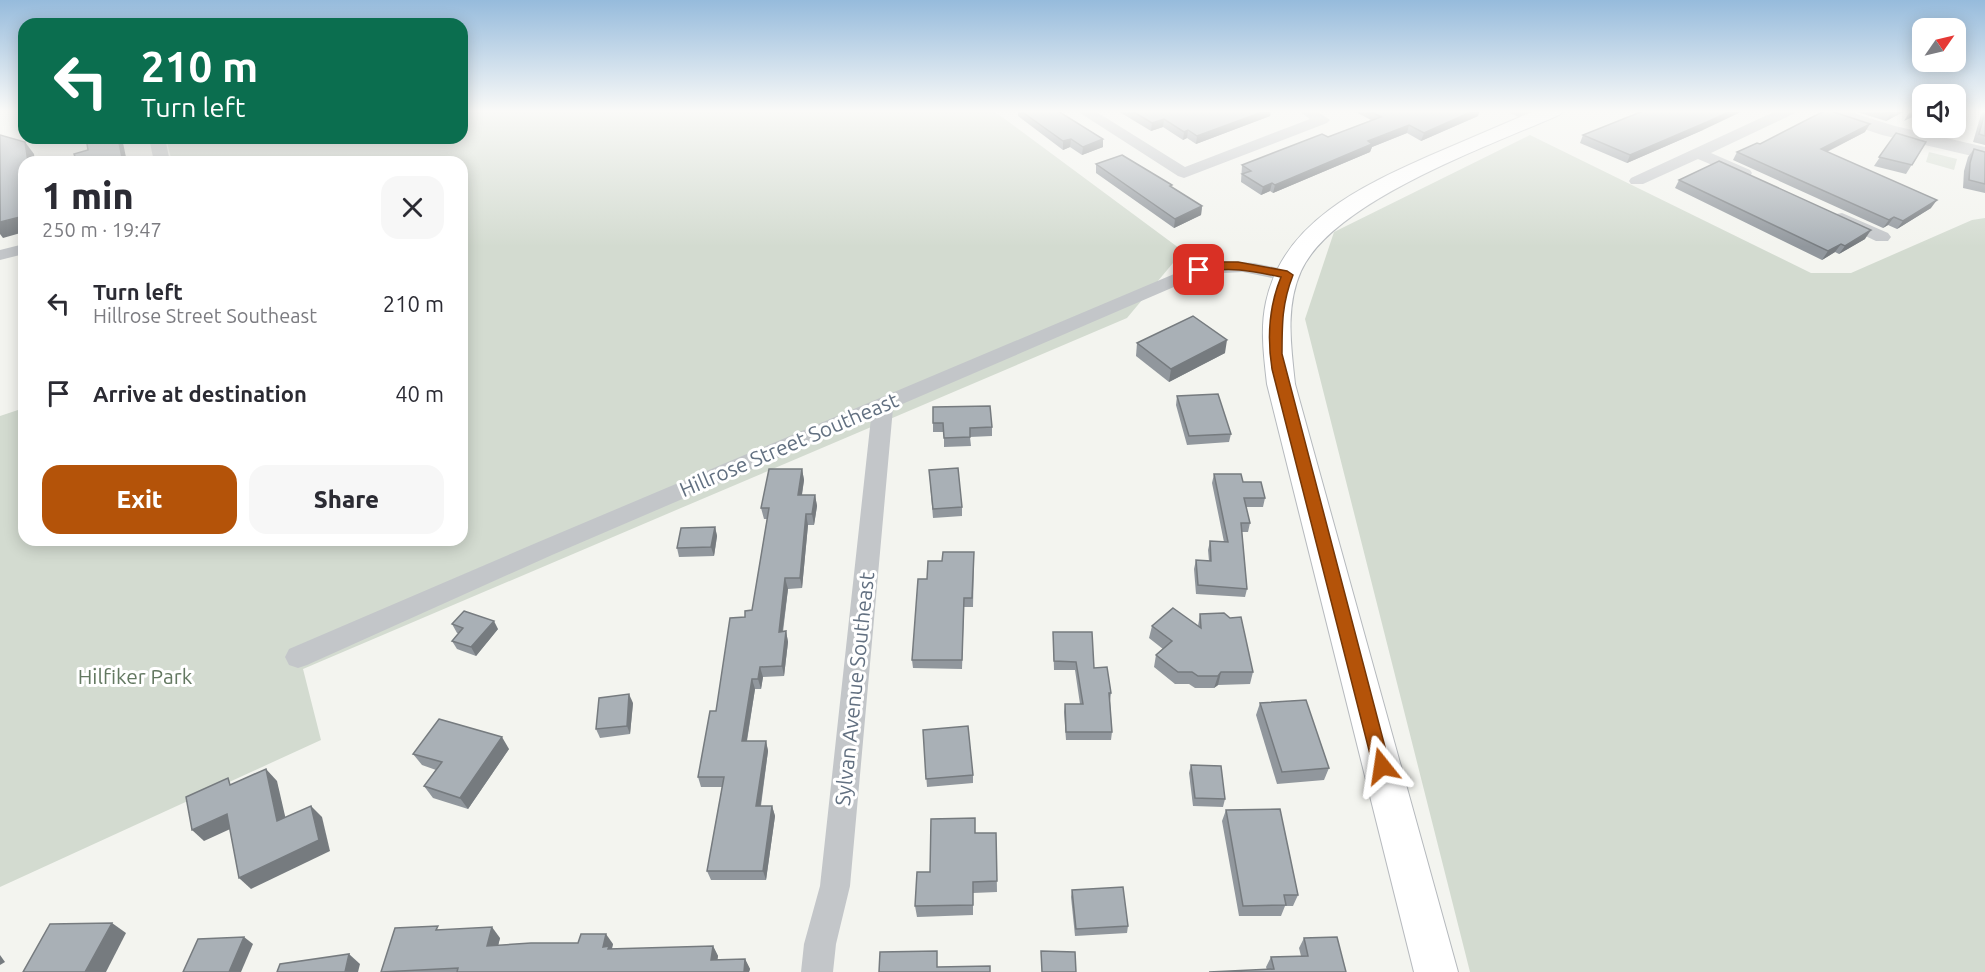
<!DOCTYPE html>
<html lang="en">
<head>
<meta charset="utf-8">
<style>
	:root { --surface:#fff; --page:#f7f7f7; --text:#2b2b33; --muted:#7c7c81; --accent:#b45309 }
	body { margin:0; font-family:Ubuntu,sans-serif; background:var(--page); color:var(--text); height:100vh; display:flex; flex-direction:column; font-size:22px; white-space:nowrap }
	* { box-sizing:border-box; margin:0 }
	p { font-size:20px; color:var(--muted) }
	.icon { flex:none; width:33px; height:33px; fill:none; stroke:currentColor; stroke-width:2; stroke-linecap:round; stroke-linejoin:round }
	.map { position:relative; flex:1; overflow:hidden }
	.side { position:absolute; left:18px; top:156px; width:450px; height:390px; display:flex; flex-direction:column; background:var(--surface); border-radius:18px; box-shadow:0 3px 15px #0003 }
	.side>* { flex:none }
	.hud { position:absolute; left:18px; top:18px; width:450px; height:126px; border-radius:18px; box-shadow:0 3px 15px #0003; background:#0b6e4f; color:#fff; overflow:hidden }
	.needle { width:39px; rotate:56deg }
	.buttons { position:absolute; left:1912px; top:18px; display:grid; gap:12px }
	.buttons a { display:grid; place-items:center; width:54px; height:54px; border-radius:12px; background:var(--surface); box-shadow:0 3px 15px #0003; font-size:30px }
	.pin { position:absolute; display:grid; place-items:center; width:51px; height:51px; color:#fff; margin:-26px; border-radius:12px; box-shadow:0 3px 9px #0006 }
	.me { position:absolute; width:66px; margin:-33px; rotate:345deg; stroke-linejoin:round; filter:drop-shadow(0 0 4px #0008) }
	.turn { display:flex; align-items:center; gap:21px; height:126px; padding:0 24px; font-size:27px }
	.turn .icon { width:78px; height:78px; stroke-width:2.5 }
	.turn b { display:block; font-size:42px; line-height:51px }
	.round { display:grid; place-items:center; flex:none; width:63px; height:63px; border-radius:18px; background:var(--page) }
	.summary { display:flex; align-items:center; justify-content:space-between; height:102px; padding:0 24px }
	h1 { font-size:36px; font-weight:800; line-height:45px }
	.button { display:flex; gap:12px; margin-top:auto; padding:12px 24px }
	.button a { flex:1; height:69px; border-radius:18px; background:var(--accent); color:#fff; font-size:24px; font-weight:800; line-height:69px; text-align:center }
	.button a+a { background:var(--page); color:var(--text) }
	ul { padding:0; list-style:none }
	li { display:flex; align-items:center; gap:18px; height:90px; padding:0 24px }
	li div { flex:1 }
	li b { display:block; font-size:22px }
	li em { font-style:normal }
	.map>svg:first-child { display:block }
</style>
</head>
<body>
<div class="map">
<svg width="1985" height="972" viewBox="0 0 1985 972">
	<rect width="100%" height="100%" fill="#f3f4ef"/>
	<!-- green -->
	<g fill="#d3dbd0">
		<path d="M462 111H994L1183 251 1127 318 303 669 321 740 0 887V416L24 408V540H462V162H172L166 138H462Z"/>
		<path d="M1530 135 1811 273H1851L1972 220 1985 218V972H1470L1305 319 1334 232Z"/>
		<path d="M1929 152 1957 159 1954 170 1926 162Z"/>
	</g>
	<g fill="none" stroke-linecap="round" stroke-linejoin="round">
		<!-- secondary casing -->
		<g stroke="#b5b9bd" stroke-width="2">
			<path id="secondary" d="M1534 111H1563L1559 115C1489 146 1333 201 1301 271 1285 307 1291 346 1295 384L1458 972H1414L1267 384C1264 357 1260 329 1266 302 1283 222 1362 186 1429 156 1464 141 1499 126 1534 111Z"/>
		</g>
		<!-- minor -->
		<g fill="#c3c6c9" fill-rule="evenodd">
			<path d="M1077 111H1095L1185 167 1310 119 1299 111H1317L1330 120 1327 123 1184 178 1178 176Z"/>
			<path d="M1507 111H1527L1540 119 1537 122H1527Z"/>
			<path d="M1776 111H1796L1793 114 1711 153 1750 170 1752 173 1750 176H1738L1698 159 1643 184H1631L1629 181 1631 178Z"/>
			<path d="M149 138H165L170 162H154Z"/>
			<path d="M1842 213 1888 233 1891 237 1888 241H1876L1836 222 1833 218 1836 214Z"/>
			<path d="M24 244V254L0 260V250Z"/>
			<path d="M1221 261 1254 263 1293 271 1296 275 1293 279 1287 281 1243 272 1204 274 893 408 850 886 836 944 833 972H801L804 944 820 886 871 418 552 555 307 665 298 668 289 665 285 657 289 649 536 543 1193 266Z"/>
		</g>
		<!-- tertiary -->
		<path fill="#c3c6c9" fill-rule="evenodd" d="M1819 111H1847L1895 126 1985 147V159L1882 135 1822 115Z"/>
		<!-- secondary -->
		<use href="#secondary" fill="#fff" fill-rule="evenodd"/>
	</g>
	<!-- wall -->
	<g fill="#91979d">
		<path d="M1018 111H1058L1103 139V147L1082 155 1070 147 1063 150 1018 116Z"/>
		<path d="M1118 111H1271L1270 116 1196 144 1187 138 1183 140 1163 127 1151 131Z"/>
		<path d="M1354 111H1479L1478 116 1421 141 1407 133 1372 147 1370 152 1273 193 1270 191 1261 195 1241 182 1242 165 1328 137 1371 120Z"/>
		<path d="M1854 111H1905L1886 121Z"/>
		<path d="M1982 111H1985V145L1973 142Z"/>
		<path d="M1703 130 1627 163 1580 143 1583 135Z"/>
		<path d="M1865 132 1827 152 1931 208 1897 229 1888 225 1883 228 1733 160 1737 152 1760 144Z"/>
		<path d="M1896 133 1926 142 1906 174 1874 166Z"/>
		<path d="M1974 149 1985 152V193L1963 188 1964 171 1968 157Z"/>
		<path d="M1096 164 1172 185 1171 187 1202 206 1201 215 1174 228 1096 173Z"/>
		<path d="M1679 180 1865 239 1839 254 1835 252 1822 260 1675 188Z"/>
		<path d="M1137 343 1225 353 1169 382 1136 356Z"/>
		<path d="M1177 396 1231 434 1229 442 1187 445 1176 405Z"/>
		<path d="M933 407 992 427V436L970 437 971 446 944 447V432H933Z"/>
		<path d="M802 469 804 480 802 495H815L817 506 814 525H808L802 588 788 589 783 632 786 631 788 642 784 676 763 677 761 689H755L747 741H766L768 751 761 806H772L775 816 766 880H711L707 871 722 787H701L698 777 716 711 745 617 752 610 767 519H764L761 508Z"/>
		<path d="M929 470 962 507V516L933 518Z"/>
		<path d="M1214 474 1243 482 1265 498 1263 507H1246L1250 523 1248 532H1242L1247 589 1245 597 1196 594 1194 569 1196 560 1209 561 1208 550 1210 541 1224 542 1212 483Z"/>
		<path d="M715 527 717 536 714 556 679 557 677 548Z"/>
		<path d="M974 561 973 607H964L962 669 913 668 912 660Z"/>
		<path d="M1200 614 1253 672 1250 684 1218 685 1214 688H1195L1189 684H1175L1154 667 1156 655 1163 649 1149 638 1152 626H1198Z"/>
		<path d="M452 624 498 629 476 656 457 649 452 641 459 633H457Z"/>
		<path d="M1053 632 1094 668 1111 693 1110 701 1112 732 1111 740H1066L1064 712 1065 704H1080L1075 670H1054Z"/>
		<path d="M633 703 630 734 600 738 596 729Z"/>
		<path d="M1260 703 1329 768 1324 780 1277 784 1256 715Z"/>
		<path d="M923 730 973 775V783L927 787Z"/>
		<path d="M509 749 468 809 433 798 424 786 436 770 422 765 413 754Z"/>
		<path d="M1191 765 1225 799 1223 807 1193 806 1189 773Z"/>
		<path d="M1226 810 1298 895 1293 906H1285L1281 916H1239L1222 821Z"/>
		<path d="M975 833H996L997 892 973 893V915L917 917 915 906 930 872Z"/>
		<path d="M1072 890 1128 926 1127 933 1075 936 1071 897Z"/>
		<path d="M441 930 500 938 498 946 613 944 612 949 713 946 718 956 717 960 745 959 750 969 749 972H381Z"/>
		<path d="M1304 938 1346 972 1267 970 1266 967 1271 957 1301 956 1299 948Z"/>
	</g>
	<!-- shaded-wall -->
	<g fill="#767b7f">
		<path d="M1265 111H1271L1270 116 1196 144 1197 136Z"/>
		<path d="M1473 111H1479L1478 116 1421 141 1424 133Z"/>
		<path d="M1731 111H1743L1703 130 1627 163 1630 155Z"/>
		<path d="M1895 111H1905L1886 121 1891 113Z"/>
		<path d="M1914 111 1923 112 1904 121 1909 113Z"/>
		<path d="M1164 119 1163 127 1151 131 1152 123Z"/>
		<path d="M1870 124 1865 132 1816 157 1821 149Z"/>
		<path d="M1409 125 1407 133 1372 147 1370 152 1273 193 1275 185 1368 141Z"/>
		<path d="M1188 130 1187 138 1183 140 1184 132Z"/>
		<path d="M118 138H122L127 162H123Z"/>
		<path d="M1071 139 1070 147 1063 150V141Z"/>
		<path d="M1103 139V147L1082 155 1083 147Z"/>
		<path d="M25 142 34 154 35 162H28Z"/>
		<path d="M1272 183 1270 191 1261 195 1263 187Z"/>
		<path d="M1937 200 1931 208 1897 229 1903 221Z"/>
		<path d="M1202 206 1201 215 1174 228 1175 219Z"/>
		<path d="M24 216V232L3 238 0 234V222Z"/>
		<path d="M1894 217 1888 225 1883 228 1889 220Z"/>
		<path d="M1871 230 1865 239 1839 254 1845 246Z"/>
		<path d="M1841 244 1835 252 1822 260 1828 251Z"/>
		<path d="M1227 340 1225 353 1169 382 1171 369Z"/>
		<path d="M802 469 804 480 800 506 798 495Z"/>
		<path d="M815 495 817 506 814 525 812 514Z"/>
		<path d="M806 514 808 525 802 588 800 578Z"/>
		<path d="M715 527 717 536 714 556 711 547Z"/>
		<path d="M785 578 788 589 781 642 779 632Z"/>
		<path d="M494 621 498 629 476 656 471 647Z"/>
		<path d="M786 631 788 642 784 676 782 666Z"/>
		<path d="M760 667 763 677 761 689 758 679Z"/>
		<path d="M1221 672 1218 685 1214 688 1218 676Z"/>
		<path d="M752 679 755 689 745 751 742 741Z"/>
		<path d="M629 694 633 703 630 734 627 726Z"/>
		<path d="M502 737 509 749 468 809 460 798Z"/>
		<path d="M766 741 768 751 759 816 756 806Z"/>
		<path d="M266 769 277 781 289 833 277 821Z"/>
		<path d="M311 806 322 817 330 851 251 889 239 878Z"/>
		<path d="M772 806 775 816 766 880 763 871Z"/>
		<path d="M227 814 239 825 204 841 192 830Z"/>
		<path d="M112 923 126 933 106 972H85Z"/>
		<path d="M492 927 500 938 495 957 487 946Z"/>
		<path d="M606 934 613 944 611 951 603 947Z"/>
		<path d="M244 937 253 944 241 972H229Z"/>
		<path d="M713 946 718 956 716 970 711 960Z"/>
		<path d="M349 954 360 964 358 972H345Z"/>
		<path d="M0 955 5 962 0 965Z"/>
		<path d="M745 959 750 969 749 972H744Z"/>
	</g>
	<!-- building -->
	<g fill="#a9b0b6" stroke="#767b7f" stroke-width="1.5">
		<path d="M1021 111H1058L1103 139 1083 147 1071 139 1063 141Z"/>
		<path d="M1132 111H1265L1197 136 1188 130 1184 132 1164 119 1152 123Z"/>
		<path d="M1370 111H1473L1424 133 1409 125 1368 141 1372 144 1275 185 1272 183 1263 187 1242 174 1251 171 1242 165 1322 134 1328 137 1381 117Z"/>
		<path d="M1643 111H1731L1707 122 1630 155 1583 135Z"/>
		<path d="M1824 111H1831L1870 124 1821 149 1937 200 1903 221 1894 217 1889 220 1737 152 1757 143 1760 144Z"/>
		<path d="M1884 111H1895L1891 113Z"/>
		<path d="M1985 112V136L1979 134Z"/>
		<path d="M1896 133 1926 142 1912 165 1879 157Z"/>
		<path d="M0 135 25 142 28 162H24V216L0 222Z"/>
		<path d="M86 138H118L123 162H77L74 154 88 150Z"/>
		<path d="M1974 149 1985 152V184L1969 180 1970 163Z"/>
		<path d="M1122 155 1172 185 1170 186 1202 206 1175 219 1096 164Z"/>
		<path d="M1719 161 1871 230 1845 246 1841 244 1828 251 1679 180Z"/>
		<path d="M1193 316 1227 340 1171 369 1137 343Z"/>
		<path d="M1218 394 1231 434 1189 436 1177 396Z"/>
		<path d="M990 406 992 427 970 428V437L944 438 943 423H933V407Z"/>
		<path d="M958 468 962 507 933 509 929 470Z"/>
		<path d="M769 469H802L798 495H815L812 514H806L800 578H785L779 632 786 631 782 666 760 667 758 679H752L742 741H766L756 806H772L763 871H707L724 777H698L710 711H716L730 618 745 617V611L752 610 769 508H761Z"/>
		<path d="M1214 474H1241L1243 482H1261L1265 498H1244L1250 523H1241L1247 589 1198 585 1196 560 1211 561 1210 541 1228 542Z"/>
		<path d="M715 527 711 547 677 548 681 528Z"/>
		<path d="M943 552H974L972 598H964L962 660H912L918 579H927L928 561H942Z"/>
		<path d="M1173 608 1201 628 1200 614 1224 613 1230 618 1241 617 1253 672H1221L1218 676H1198L1192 672H1178L1156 655 1172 641 1152 626Z"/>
		<path d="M464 611 494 621 471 647 452 641 463 628 452 624Z"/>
		<path d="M1053 632H1092L1094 668 1107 667 1111 693H1109L1112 732H1066L1065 704H1083L1076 662 1054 661Z"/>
		<path d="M629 694 627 726 596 729 599 698Z"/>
		<path d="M1306 700 1329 768 1282 772 1260 703Z"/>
		<path d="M439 719 502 737 460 798 424 786 442 762 413 754Z"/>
		<path d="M968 726 973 775 926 779 923 730Z"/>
		<path d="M1191 765 1221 766 1225 799 1195 798Z"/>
		<path d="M266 769 277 821 311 806 319 840 239 878 227 814 192 830 186 797 228 778 230 785Z"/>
		<path d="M1280 809 1298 895H1284L1286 905 1243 906 1226 810Z"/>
		<path d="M975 818V833H996L997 881 973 882V905L915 906 917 872H930L931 819Z"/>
		<path d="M1123 887 1128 926 1076 929 1072 890Z"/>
		<path d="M112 923 85 972H23L50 924Z"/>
		<path d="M438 926 436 930 492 927 487 946 531 943H578L581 934H606L603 947 609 946 608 949 713 946 711 960 745 959 744 972H457L458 968 381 972 395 928Z"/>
		<path d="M244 937 229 972H183L198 939Z"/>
		<path d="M1337 937 1346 972H1209L1274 969 1271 957 1308 956 1304 938Z"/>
		<path d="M937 951V967L990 966V972H879L880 952Z"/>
		<path d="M1041 951 1075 952 1076 972H1042Z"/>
		<path d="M349 954 345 972H277L280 964Z"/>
	</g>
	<!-- sky -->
	<linearGradient id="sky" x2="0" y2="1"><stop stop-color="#96bbdc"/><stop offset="0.45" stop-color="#fafaf8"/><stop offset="1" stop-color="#fafaf8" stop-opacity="0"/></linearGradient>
	<rect width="1985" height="247" fill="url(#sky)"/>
	<!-- route -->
	<path fill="#b45309" stroke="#753606" stroke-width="1.5" d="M1213 262H1238L1287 271 1293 275C1282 303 1282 324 1282 354L1390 766 1388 771 1382 773 1376 771 1373 766 1272 369C1267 337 1269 306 1281 277 1252 271 1228 266 1199 273L1193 270Z"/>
	<g text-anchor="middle" stroke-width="6" stroke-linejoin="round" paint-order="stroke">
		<!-- street labels -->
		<g font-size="21" fill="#627081" stroke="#fff">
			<text transform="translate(789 445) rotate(-23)" y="7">Hillrose Street Southeast</text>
			<text transform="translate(855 689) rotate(-84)" y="7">Sylvan Avenue Southeast</text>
		</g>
		<!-- park labels -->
		<g font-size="21" fill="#637861" stroke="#fff">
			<text x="135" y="684">Hilfiker Park</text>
		</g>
	</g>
</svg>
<div class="buttons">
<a><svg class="needle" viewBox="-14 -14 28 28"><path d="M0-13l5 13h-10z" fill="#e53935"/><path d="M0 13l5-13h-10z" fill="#7c7c81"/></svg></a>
<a><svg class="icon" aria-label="sound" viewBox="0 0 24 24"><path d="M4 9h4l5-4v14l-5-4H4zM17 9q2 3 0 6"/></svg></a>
</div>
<div class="pin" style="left:1199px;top:270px;background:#d93025"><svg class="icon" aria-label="arrive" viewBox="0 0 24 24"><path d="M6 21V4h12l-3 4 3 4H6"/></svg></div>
<svg class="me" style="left:1382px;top:766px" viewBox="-20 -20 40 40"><path d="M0-17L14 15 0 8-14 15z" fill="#b45309" stroke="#fff" stroke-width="4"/></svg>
<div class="hud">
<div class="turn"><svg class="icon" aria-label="left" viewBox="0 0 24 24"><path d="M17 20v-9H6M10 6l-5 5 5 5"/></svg><div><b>210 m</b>Turn left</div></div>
</div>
<section class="side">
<div class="summary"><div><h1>1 min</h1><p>250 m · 19:47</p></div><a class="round"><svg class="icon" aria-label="close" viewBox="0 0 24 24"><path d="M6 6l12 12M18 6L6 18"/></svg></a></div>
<ul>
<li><svg class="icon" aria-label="left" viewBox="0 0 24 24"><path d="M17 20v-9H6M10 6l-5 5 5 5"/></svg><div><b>Turn left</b><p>Hillrose Street Southeast</p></div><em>210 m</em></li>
<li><svg class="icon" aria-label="arrive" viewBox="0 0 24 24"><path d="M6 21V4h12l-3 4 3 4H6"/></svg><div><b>Arrive at destination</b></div><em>40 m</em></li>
</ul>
<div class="button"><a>Exit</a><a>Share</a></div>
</section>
</div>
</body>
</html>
